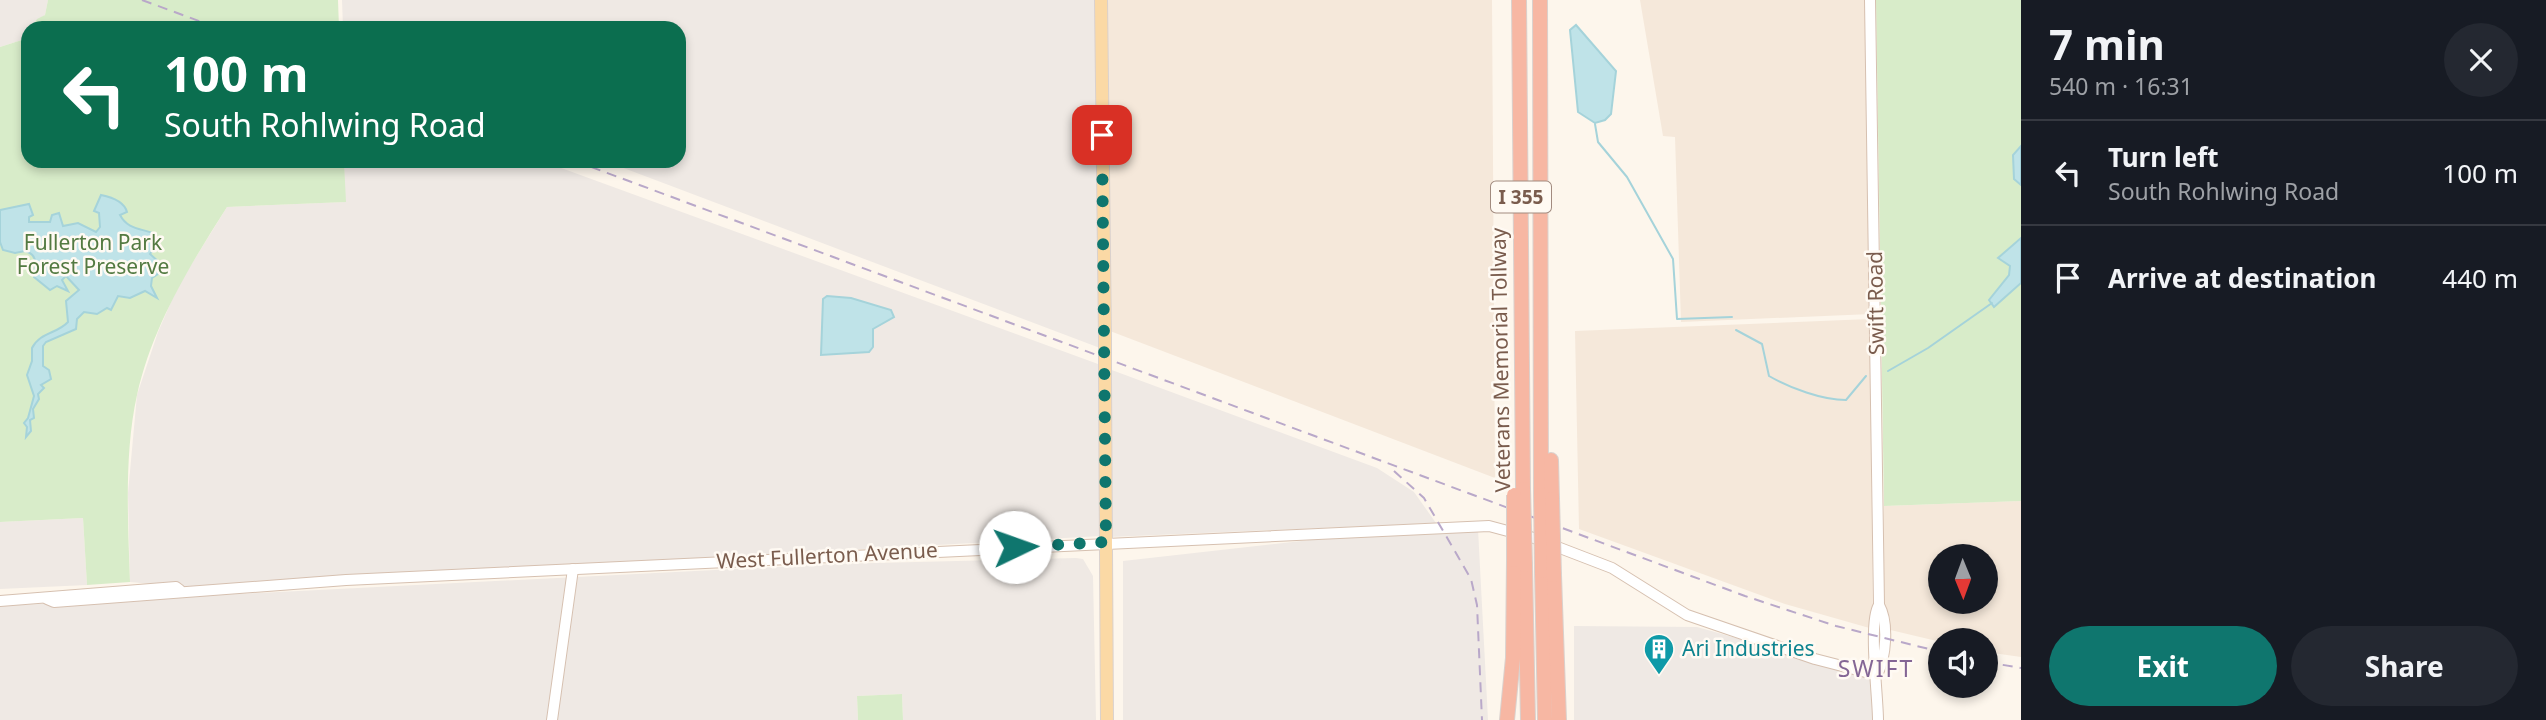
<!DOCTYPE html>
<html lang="en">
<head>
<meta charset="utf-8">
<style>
	:root { --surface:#171b24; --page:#242831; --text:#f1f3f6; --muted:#9ea1a6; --line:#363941; --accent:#0f766e }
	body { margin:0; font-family:"Noto Sans",sans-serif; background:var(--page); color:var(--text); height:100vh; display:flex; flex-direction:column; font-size:26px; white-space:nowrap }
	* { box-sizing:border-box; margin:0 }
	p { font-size:23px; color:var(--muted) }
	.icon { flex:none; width:38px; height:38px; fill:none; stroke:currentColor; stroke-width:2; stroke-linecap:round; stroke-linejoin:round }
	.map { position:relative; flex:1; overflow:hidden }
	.drawer { display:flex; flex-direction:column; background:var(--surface); width:525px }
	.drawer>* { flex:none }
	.hud { position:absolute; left:21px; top:21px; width:665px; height:147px; border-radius:21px; box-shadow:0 4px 10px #0003; background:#0b6e4f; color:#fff; overflow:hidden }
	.needle { width:46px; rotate:179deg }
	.controls { position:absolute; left:1928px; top:544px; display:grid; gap:14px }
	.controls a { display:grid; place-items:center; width:70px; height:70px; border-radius:50%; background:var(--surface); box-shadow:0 4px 10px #0003; font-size:35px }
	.pin { position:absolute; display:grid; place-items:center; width:60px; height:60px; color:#fff; margin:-30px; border-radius:14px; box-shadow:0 4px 10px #0006 }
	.me { position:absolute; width:77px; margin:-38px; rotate:87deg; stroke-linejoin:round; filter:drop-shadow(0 0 5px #0008) }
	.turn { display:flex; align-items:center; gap:24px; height:147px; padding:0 28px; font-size:32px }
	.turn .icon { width:91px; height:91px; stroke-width:2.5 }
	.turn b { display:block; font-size:49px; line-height:60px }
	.round { display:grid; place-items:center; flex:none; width:74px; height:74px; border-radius:37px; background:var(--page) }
	.head { display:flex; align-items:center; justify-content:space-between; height:119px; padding:0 28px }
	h1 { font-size:42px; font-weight:700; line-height:52px }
	.button { display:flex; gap:14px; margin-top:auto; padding:14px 28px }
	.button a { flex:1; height:80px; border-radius:42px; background:var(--accent); color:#fff; font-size:28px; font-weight:700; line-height:80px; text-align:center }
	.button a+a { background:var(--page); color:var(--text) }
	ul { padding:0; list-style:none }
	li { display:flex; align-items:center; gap:21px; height:105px; padding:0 28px; border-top:2px solid var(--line) }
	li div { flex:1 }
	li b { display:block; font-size:26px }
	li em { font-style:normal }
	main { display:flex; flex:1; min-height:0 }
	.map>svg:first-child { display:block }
</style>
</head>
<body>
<main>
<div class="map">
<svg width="2021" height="720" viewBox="0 0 2021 720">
	<rect width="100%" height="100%" fill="#fdf6ec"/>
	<!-- residential -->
	<g fill="#f5e8da" fill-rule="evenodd">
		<path d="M1105 0H1492L1495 478 1110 331Z"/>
		<path d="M1640 0H1865L1871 314 1681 322 1675 137 1663 136Z"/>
		<path d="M1870 319 1873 629 1785 604 1579 529 1575 331Z"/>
		<path d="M2021 501V657L1986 652V640L1941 642 1882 628 1884 506ZM1941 556H1986V602H1941Z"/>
	</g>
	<!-- industrial -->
	<g fill="#efe9e4">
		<path d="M0 0H48L45 15 28 28V38L0 47Z"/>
		<path d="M342 0H1098L1100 348 605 161H679V28H343Z"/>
		<path d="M344 161H542L1098 364 1100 536 184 587 130 582 128 493 137 395 158 332 178 286 227 207 345 202Z"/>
		<path d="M1109 369 1377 468 1414 492 1436 523 1110 537Z"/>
		<path d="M83 518 87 585 0 589V522Z"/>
		<path d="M1478 529 1488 720H1123V561L1338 537Z"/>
		<path d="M1076 558 1083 559 1093 576 1096 720H903L902 694 857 696 858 720H0V606L835 564Z"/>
		<path d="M1574 626 1697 627 1876 677V720H1574Z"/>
	</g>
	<!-- green -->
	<g fill="#d8ecc9">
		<path d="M48 0H338L339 28H31L37 19 45 15Z"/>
		<path d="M1876 0H2021V501L1884 506Z"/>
		<path d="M28 38V161H344L346 202 227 207C190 265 152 327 137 395 124 453 128 523 130 582L87 585 83 518 0 522V47Z"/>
		<path d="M902 694 903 720H858L857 696Z"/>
	</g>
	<!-- water -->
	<g fill="#bfe3e8" stroke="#a5d3da" stroke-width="2">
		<path d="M1576 25 1616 71 1611 114 1605 120 1595 123 1578 112 1570 30Z"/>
		<path d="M2021 146V185L2014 179 2013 155Z"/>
		<path d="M101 195C111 197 124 201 127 212L120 215C128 230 141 228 155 234L157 245 150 254 161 264V272L152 278 151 286 157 298 145 291 130 298 118 296 111 310 107 308 97 314 84 312 77 319 76 329 46 342 43 346V366L49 370 51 379 41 385 44 388 38 394 39 399 33 409 34 418 30 420 31 431 26 437 27 427 24 423 28 418 34 396 27 375 32 361V348C40 332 57 334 68 322L66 301 79 290 66 276 62 280 68 291 57 286 50 290 34 277C35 265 39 255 25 251L15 253 3 250 0 242V210L29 204 33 215 29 217V222H50L52 215 59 213 63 226 78 223 96 232 100 227 99 213 94 211Z"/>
		<path d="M2021 238V283L1994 307 1989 300 2009 275 2010 266 1998 258Z"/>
		<path d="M827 296 851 298 891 310 894 317 873 329V347L869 352 821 355 823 299Z"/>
	</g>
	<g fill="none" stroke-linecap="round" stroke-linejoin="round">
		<!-- stream -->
		<g stroke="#a5d3da" stroke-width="2">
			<path d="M1595 124 1598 142 1627 177 1673 259 1677 319 1732 317"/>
			<path d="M1736 330 1762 344 1769 376C1790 388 1822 400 1846 400L1866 376"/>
			<path d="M1888 371 1928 348 1992 303"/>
		</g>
		<!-- secondary casing -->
		<g stroke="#d6c0b0" stroke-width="12">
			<g id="secondary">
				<path d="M1870 0 1879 605C1889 623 1886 657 1877 675"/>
				<path d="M47 599 54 602 346 580 1489 526 1534 538 1612 568 1687 615 1815 659 1877 675"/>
				<path d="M0 601 176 587 180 590"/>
				<path d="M552 720 573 569"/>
				<path d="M1878 720C1878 696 1868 621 1879 605"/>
			</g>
		</g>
		<!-- primary casing -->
		<g stroke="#dad1cd" stroke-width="14">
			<g id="primary">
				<path d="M1101 0 1105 339"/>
				<path d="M1105 380 1107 720"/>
			</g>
		</g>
		<!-- highway casing -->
		<g stroke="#dad1cd" stroke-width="16">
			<g id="highway">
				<path d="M1519 0 1523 489"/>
				<path d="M1540 0 1541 495"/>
				<path d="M1551 460 1552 499"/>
				<path d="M1525 565 1528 720"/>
				<path d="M1542 571 1545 720"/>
				<path d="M1554 575 1559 720"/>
				<path d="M1507 720 1513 658 1514 560"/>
			</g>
		</g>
		<!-- secondary -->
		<use href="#secondary" stroke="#fff" stroke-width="10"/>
		<!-- primary -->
		<use href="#primary" stroke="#fbd9a5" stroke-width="12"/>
		<!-- highway -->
		<use href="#highway" stroke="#f7b7a3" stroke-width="14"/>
		<!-- rail -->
		<g stroke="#b9a8c9" stroke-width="2" stroke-dasharray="10 7" stroke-linecap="butt">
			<path d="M142 0 218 28"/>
			<path d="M575 161 1745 596 1836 626 1941 652"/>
			<path d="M1394 471 1424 498 1471 579 1477 605 1482 720"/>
			<path d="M1986 662 2021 668"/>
		</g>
		<!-- primary-bridge casing -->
		<g stroke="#dad1cd" stroke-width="14" stroke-linecap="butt">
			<path id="primary-bridge" d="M1105 339V380"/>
		</g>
		<!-- highway-bridge casing -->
		<g stroke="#dad1cd" stroke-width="16" stroke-linecap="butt">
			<g id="highway-bridge">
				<path d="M1523 489 1525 565"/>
				<path d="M1514 495V560"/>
				<path d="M1541 495 1542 571"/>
				<path d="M1552 499 1554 575"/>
			</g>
		</g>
		<!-- primary-bridge -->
		<use href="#primary-bridge" stroke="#fbd9a5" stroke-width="12"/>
		<!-- highway-bridge -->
		<use href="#highway-bridge" stroke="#f7b7a3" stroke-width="14"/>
	</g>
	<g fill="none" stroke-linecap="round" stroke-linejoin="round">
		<!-- route -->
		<path stroke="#0f766e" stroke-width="12" stroke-dasharray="0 21.6" d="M1015 547 1106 542 1102 135"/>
	</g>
	<!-- icons -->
	<defs>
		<g id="building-pin" transform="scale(1.575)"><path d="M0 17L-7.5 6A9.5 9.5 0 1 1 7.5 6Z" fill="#0f9aa8" stroke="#fffaf3"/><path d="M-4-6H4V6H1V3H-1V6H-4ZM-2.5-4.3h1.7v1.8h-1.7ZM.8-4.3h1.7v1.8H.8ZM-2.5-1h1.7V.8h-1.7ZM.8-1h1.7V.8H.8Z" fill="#fff"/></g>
	</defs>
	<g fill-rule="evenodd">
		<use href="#building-pin" x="1659" y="649"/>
	</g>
	<g text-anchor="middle" stroke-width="5" stroke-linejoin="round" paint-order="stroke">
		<!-- shield labels -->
		<rect fill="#fffaf3" stroke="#a28b7f" stroke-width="2" x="1491" y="181.5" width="60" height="31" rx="5"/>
		<g font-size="19" font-weight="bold" fill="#7a5c4d">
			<text x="1521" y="204">I 355</text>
		</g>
		<!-- park labels -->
		<g font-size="21" fill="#537a41" stroke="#fffaf3">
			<text x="93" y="250">Fullerton Park<tspan x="93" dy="24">Forest Preserve</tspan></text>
		</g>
		<!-- street labels -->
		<g font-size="21" fill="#7a5c4d" stroke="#fffaf3">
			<text transform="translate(1876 303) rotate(-91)" y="7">Swift Road</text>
			<text transform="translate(1501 360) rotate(-91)" y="7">Veterans Memorial Tollway</text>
			<text transform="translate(827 556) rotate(-3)" y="7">West Fullerton Avenue</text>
		</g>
		<!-- culture labels -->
		<g font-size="21" fill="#0d838f" stroke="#fffaf3" text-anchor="start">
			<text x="1682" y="656">Ari Industries</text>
		</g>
		<!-- neighbourhood labels -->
		<g font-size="23" letter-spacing="2" fill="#846695" stroke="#fffaf3">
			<text x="1876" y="677">SWIFT</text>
		</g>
	</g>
</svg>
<div class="controls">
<a><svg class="needle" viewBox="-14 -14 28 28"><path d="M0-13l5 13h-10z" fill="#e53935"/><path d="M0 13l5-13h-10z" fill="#9ea1a6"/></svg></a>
<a><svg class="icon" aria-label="sound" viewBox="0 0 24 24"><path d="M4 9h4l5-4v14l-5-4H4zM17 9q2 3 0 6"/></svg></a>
</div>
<div class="pin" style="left:1102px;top:135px;background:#d93025"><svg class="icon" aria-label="arrive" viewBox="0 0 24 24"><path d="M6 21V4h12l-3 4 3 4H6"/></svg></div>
<svg class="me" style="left:1015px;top:547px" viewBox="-20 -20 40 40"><circle r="19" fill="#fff"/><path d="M0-13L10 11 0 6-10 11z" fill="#0f766e"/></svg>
<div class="hud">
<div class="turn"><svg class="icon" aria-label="left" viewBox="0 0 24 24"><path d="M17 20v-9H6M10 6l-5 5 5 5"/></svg><div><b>100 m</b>South Rohlwing Road</div></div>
</div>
</div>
<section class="drawer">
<div class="head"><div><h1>7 min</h1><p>540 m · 16:31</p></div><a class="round"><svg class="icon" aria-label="close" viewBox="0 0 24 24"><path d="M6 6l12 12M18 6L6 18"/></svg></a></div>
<ul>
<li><svg class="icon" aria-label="left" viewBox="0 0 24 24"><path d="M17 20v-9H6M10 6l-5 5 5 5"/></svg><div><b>Turn left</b><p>South Rohlwing Road</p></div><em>100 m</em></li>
<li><svg class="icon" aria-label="arrive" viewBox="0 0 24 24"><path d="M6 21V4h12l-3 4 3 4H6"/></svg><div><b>Arrive at destination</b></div><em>440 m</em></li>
</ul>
<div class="button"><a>Exit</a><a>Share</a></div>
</section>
</main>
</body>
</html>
